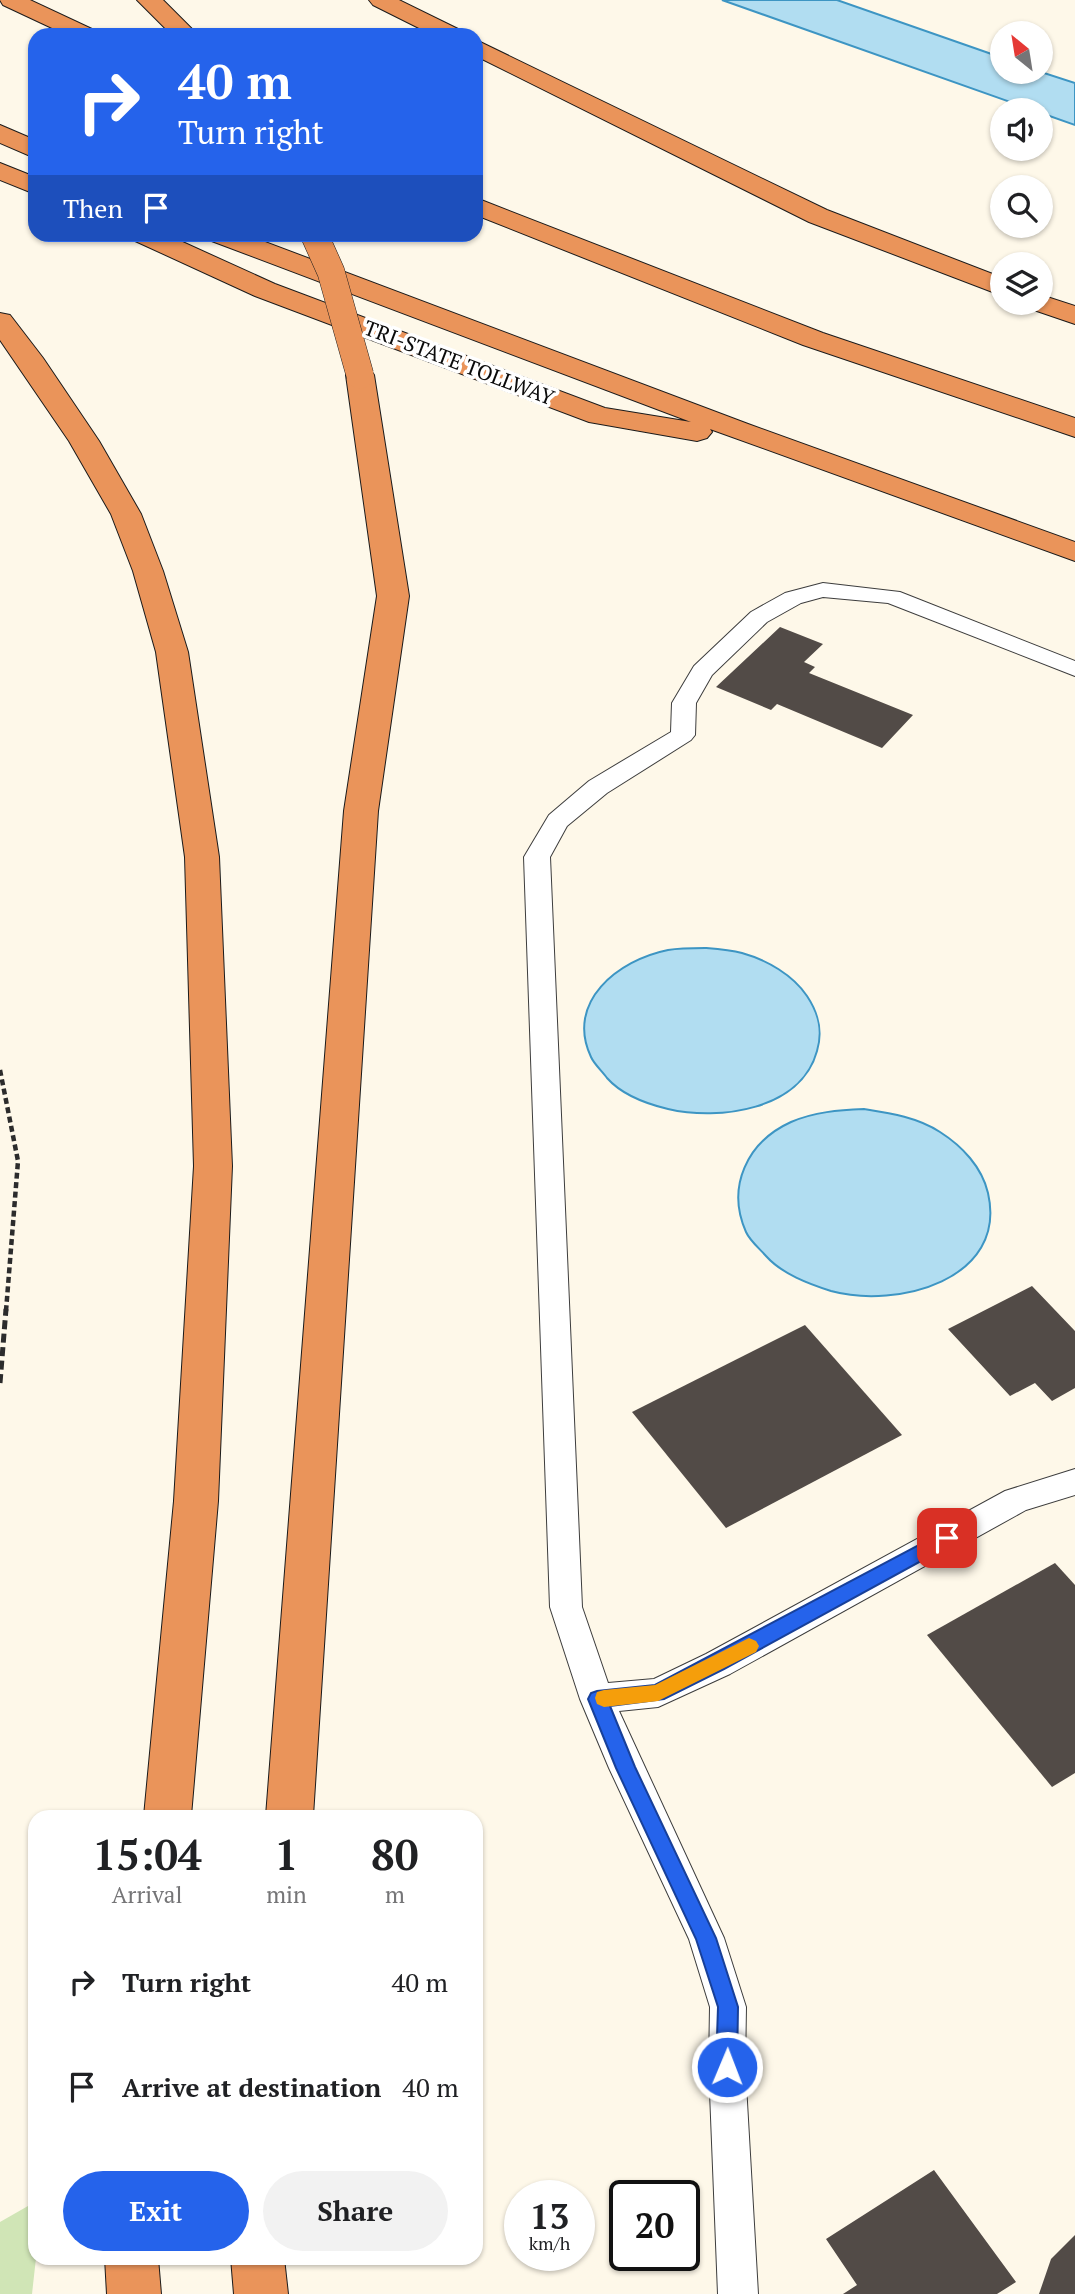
<!DOCTYPE html>
<html lang="en">
<head>
<meta charset="utf-8">
<style>
	:root { --surface:#fff; --page:#f2f2f2; --text:#202124; --muted:#757577; --accent:#2563eb }
	body { margin:0; font-family:"PT Serif",serif; background:var(--page); color:var(--text); height:100vh; display:flex; flex-direction:column; font-size:26px; white-space:nowrap }
	* { box-sizing:border-box; margin:0 }
	p { font-size:23px; color:var(--muted) }
	.icon { flex:none; width:38px; height:38px; fill:none; stroke:currentColor; stroke-width:2; stroke-linecap:round; stroke-linejoin:round }
	.map { position:relative; flex:1; overflow:hidden }
	.side { position:absolute; left:28px; top:1810px; width:455px; height:455px; display:flex; flex-direction:column; background:var(--surface); border-radius:21px; box-shadow:0 2px 5px #0004 }
	.side>* { flex:none }
	.hud { position:absolute; left:28px; top:28px; width:455px; height:214px; border-radius:21px; box-shadow:0 2px 5px #0004; background:#2563eb; color:#fff; overflow:hidden }
	.needle { width:46px; rotate:330deg }
	.buttons { position:absolute; left:990px; top:21px; display:grid; gap:14px }
	.buttons a { display:grid; place-items:center; width:63px; height:63px; border-radius:50%; background:var(--surface); box-shadow:0 2px 5px #0004; font-size:35px }
	.speed { position:absolute; left:504px; top:2180px; display:flex; gap:14px; font-size:35px; font-weight:700; text-align:center }
	.speed>* { display:grid; place-content:center; width:91px; height:91px; border-radius:50%; background:var(--surface); box-shadow:0 2px 5px #0004; line-height:1 }
	.speed small { font-size:18px; font-weight:400 }
	.speed .limit { border:4px solid #111; border-radius:10px; background:#fff; color:#111 }
	.pin { position:absolute; display:grid; place-items:center; width:60px; height:60px; color:#fff; margin:-30px; border-radius:14px; box-shadow:0 4px 10px #0006 }
	.me { position:absolute; width:77px; margin:-38px; rotate:1deg; stroke-linejoin:round; filter:drop-shadow(0 0 5px #0008) }
	.turn { display:flex; align-items:center; gap:24px; height:147px; padding:0 35px; font-size:32px }
	.turn .icon { width:91px; height:91px; stroke-width:2.5 }
	.turn b { display:block; font-size:49px; line-height:60px }
	.then { display:flex; align-items:center; height:66px; padding:0 35px; background:#0003; gap:14px; font-size:26px }
	.eta { display:flex; justify-content:space-evenly; align-items:center; height:119px; text-align:center }
	.eta b { font-size:42px; font-weight:600; line-height:49px }
	.cta { display:flex; gap:14px; margin-top:auto; padding:14px 35px }
	.cta a { flex:1; height:80px; border-radius:42px; background:var(--accent); color:#fff; font-size:28px; font-weight:600; line-height:80px; text-align:center }
	.cta a+a { background:var(--page); color:var(--text) }
	ul { padding:0; list-style:none }
	li { display:flex; align-items:center; gap:21px; height:105px; padding:0 35px }
	li div { flex:1 }
	li b { display:block; font-size:26px }
	li em { font-style:normal }
	.map>svg:first-child { display:block }
</style>
</head>
<body>
<div class="map">
<svg width="1075" height="2294" viewBox="0 0 1075 2294">
	<rect width="100%" height="100%" fill="#fef8e9"/>
	<!-- green -->
	<path fill="#d0e5b6" d="M35 2202 36 2258 32 2294H0V2222Z"/>
	<!-- water -->
	<g fill="#b1ddf1" stroke="#3d95c3" stroke-width="2">
		<path d="M722 0H837L1003 58V72H1041L1075 83V125L1041 113V110H1033Z"/>
		<path d="M705 948C717 949 730 950 742 953 767 960 793 975 807 996 819 1014 823 1031 817 1051 801 1110 719 1121 668 1109 647 1104 622 1095 607 1078 602 1071 594 1064 591 1057 565 1002 618 960 668 950 680 948 693 948 705 948Z"/>
		<path d="M864 1109C889 1113 917 1117 940 1132 962 1146 982 1167 988 1193 1008 1280 897 1309 831 1291 809 1284 782 1274 766 1256 760 1249 750 1241 746 1232 726 1187 747 1142 791 1122 814 1112 839 1110 864 1109Z"/>
	</g>
	<!-- building -->
	<g fill="#524b47">
		<path d="M780 627 823 644 804 662 815 667 809 673 913 715 882 748 777 704 771 710 716 687Z"/>
		<path d="M1032 1286 1075 1331V1388L1052 1401 1035 1383 1010 1396 948 1329Z"/>
		<path d="M805 1325 902 1435 726 1528 632 1412Z"/>
		<path d="M1055 1563 1075 1585V1773L1052 1787 927 1635Z"/>
		<path d="M934 2170 1016 2282 997 2294H843L857 2285 826 2239Z"/>
		<path d="M1075 2235V2294H1039L1051 2259Z"/>
	</g>
	<g fill="none" stroke-linecap="round" stroke-linejoin="round">
		<!-- lane casing -->
		<g stroke="#3d3d3d" stroke-width="2">
			<path id="lane" d="M823 583 900 592 1075 661V676L888 603 823 597 801 603 767 622 712 675 696 703 695 735 691 740 607 793 567 826 550 857 582 1607 608 1683 654 1679 706 1654 1005 1491 1075 1469V1495L1026 1510 730 1674 658 1707 619 1711 724 1938 746 2007 745 2067 758 2294H718L709 2067 710 2007 689 1939 609 1768 580 1699 550 1607 524 857 549 815 589 781 671 732 672 703 694 666 751 612 785 593Z"/>
		</g>
		<!-- highway casing -->
		<g stroke="#1b1b1b" stroke-width="2">
			<g id="highway">
				<path d="M0 0H30L94 30 98 35H67L3 5Z"/>
				<path d="M137 0H163L198 35H172Z"/>
				<path d="M369 0H399L460 30 464 35H433L373 5Z"/>
				<path d="M476 40 827 210 1003 278V296L809 222 476 56Z"/>
				<path d="M0 125 35 140V158L0 143Z"/>
				<path d="M0 163 35 177V194L0 180Z"/>
				<path d="M476 198 823 333 1075 418V437L803 345 476 215Z"/>
				<path d="M129 234H165L275 284 605 408 691 422 209 240 205 234H244L748 424 1075 542V561L710 429 712 432 707 438 697 441 589 422 255 296 133 240Z"/>
				<path d="M1041 295 1075 306V324L1031 309 1027 303H1041Z"/>
				<path d="M0 313 10 315 43 358 99 441 141 514 163 571 188 652 219 857 232 1166 218 1501 191 1816H144L174 1501 194 1166 185 857 156 652 133 571 111 514 69 441 0 340Z"/>
				<path d="M360 367 370 369 374 375 409 596 378 811 313 1816H266L344 811 377 596 346 375 350 369Z"/>
				<path d="M105 2258H158L161 2294H107Z"/>
				<path d="M231 2258H284L288 2294H234Z"/>
			</g>
		</g>
		<!-- path-far1 -->
		<path stroke="#2c2c2c" stroke-width="4.5" stroke-dasharray="6 3.5" stroke-linecap="butt" d="M0 1070 18 1161 6 1311"/>
		<!-- path -->
		<path stroke="#2c2c2c" stroke-width="5" stroke-dasharray="9 4.5" stroke-linecap="butt" d="M0 1383 6 1309"/>
		<!-- lane -->
		<use href="#lane" fill="#fff" fill-rule="evenodd"/>
		<!-- highway -->
		<use href="#highway" fill="#ea945a" fill-rule="evenodd"/>
		<!-- highway-bridge casing -->
		<g stroke="#1b1b1b" stroke-width="28" stroke-linecap="butt">
			<path id="highway-bridge" d="M314 234 331 272 360 375"/>
		</g>
		<!-- highway-bridge -->
		<use href="#highway-bridge" stroke="#ea945a" stroke-width="27"/>
	</g>
	<!-- route -->
	<path fill="#2563eb" stroke="#184099" stroke-width="2" d="M947 1530 954 1533 956 1538 954 1543 724 1669 664 1699 610 1706 635 1767 716 1938 738 2007 737 2067 734 2074 727 2077 719 2074 716 2067 718 2007 696 1939 616 1768 588 1699 591 1693 597 1691 655 1685Z"/>
	<!-- slow -->
	<path fill="#f59e0b" d="M749 1638 756 1641 759 1646 756 1652 658 1701 604 1707 597 1704 595 1698 597 1692 604 1690 655 1685Z"/>
	<g text-anchor="middle" stroke-width="7" stroke-linejoin="round" paint-order="stroke">
		<!-- far-street labels -->
		<g font-size="21" fill="#0a0a0a" stroke="#fff">
			<text transform="translate(459 363) rotate(21)" y="7">TRI-STATE TOLLWAY</text>
		</g>
	</g>
</svg>
<div class="buttons">
<a><svg class="needle" viewBox="-14 -14 28 28"><path d="M0-13l5 13h-10z" fill="#e53935"/><path d="M0 13l5-13h-10z" fill="#757577"/></svg></a>
<a><svg class="icon" aria-label="sound" viewBox="0 0 24 24"><path d="M4 9h4l5-4v14l-5-4H4zM17 9q2 3 0 6"/></svg></a>
<a><svg class="icon" aria-label="search" viewBox="0 0 24 24"><circle cx="10" cy="10" r="6"/><path d="M15 15l6 6"/></svg></a>
<a><svg class="icon" aria-label="layers" viewBox="0 0 24 24"><path d="M12 4l9 5-9 5-9-5zM3 14l9 5 9-5"/></svg></a>
</div>
<div class="speed"><div>13<small>km/h</small></div><div class="limit">20</div></div>
<div class="pin" style="left:947px;top:1538px;background:#d93025"><svg class="icon" aria-label="arrive" viewBox="0 0 24 24"><path d="M6 21V4h12l-3 4 3 4H6"/></svg></div>
<svg class="me" style="left:727px;top:2067px" viewBox="-20 -20 40 40"><circle r="17" fill="#2563eb" stroke="#fff" stroke-width="3"/><path d="M0-11L8 9 0 5-8 9z" fill="#fff"/></svg>
<div class="hud">
<div class="turn"><svg class="icon" aria-label="right" viewBox="0 0 24 24"><path d="M7 20v-9h11M14 6l5 5-5 5"/></svg><div><b>40 m</b>Turn right</div></div>
<div class="then">Then<svg class="icon" aria-label="arrive" viewBox="0 0 24 24"><path d="M6 21V4h12l-3 4 3 4H6"/></svg></div>
</div>
<section class="side">
<div class="eta">
<div><b>15:04</b><p>Arrival</p></div>
<div><b>1</b><p>min</p></div>
<div><b>80</b><p>m</p></div>
</div>
<ul>
<li><svg class="icon" aria-label="right" viewBox="0 0 24 24"><path d="M7 20v-9h11M14 6l5 5-5 5"/></svg><div><b>Turn right</b></div><em>40 m</em></li>
<li><svg class="icon" aria-label="arrive" viewBox="0 0 24 24"><path d="M6 21V4h12l-3 4 3 4H6"/></svg><div><b>Arrive at destination</b></div><em>40 m</em></li>
</ul>
<div class="cta"><a>Exit</a><a>Share</a></div>
</section>
</div>
</body>
</html>
